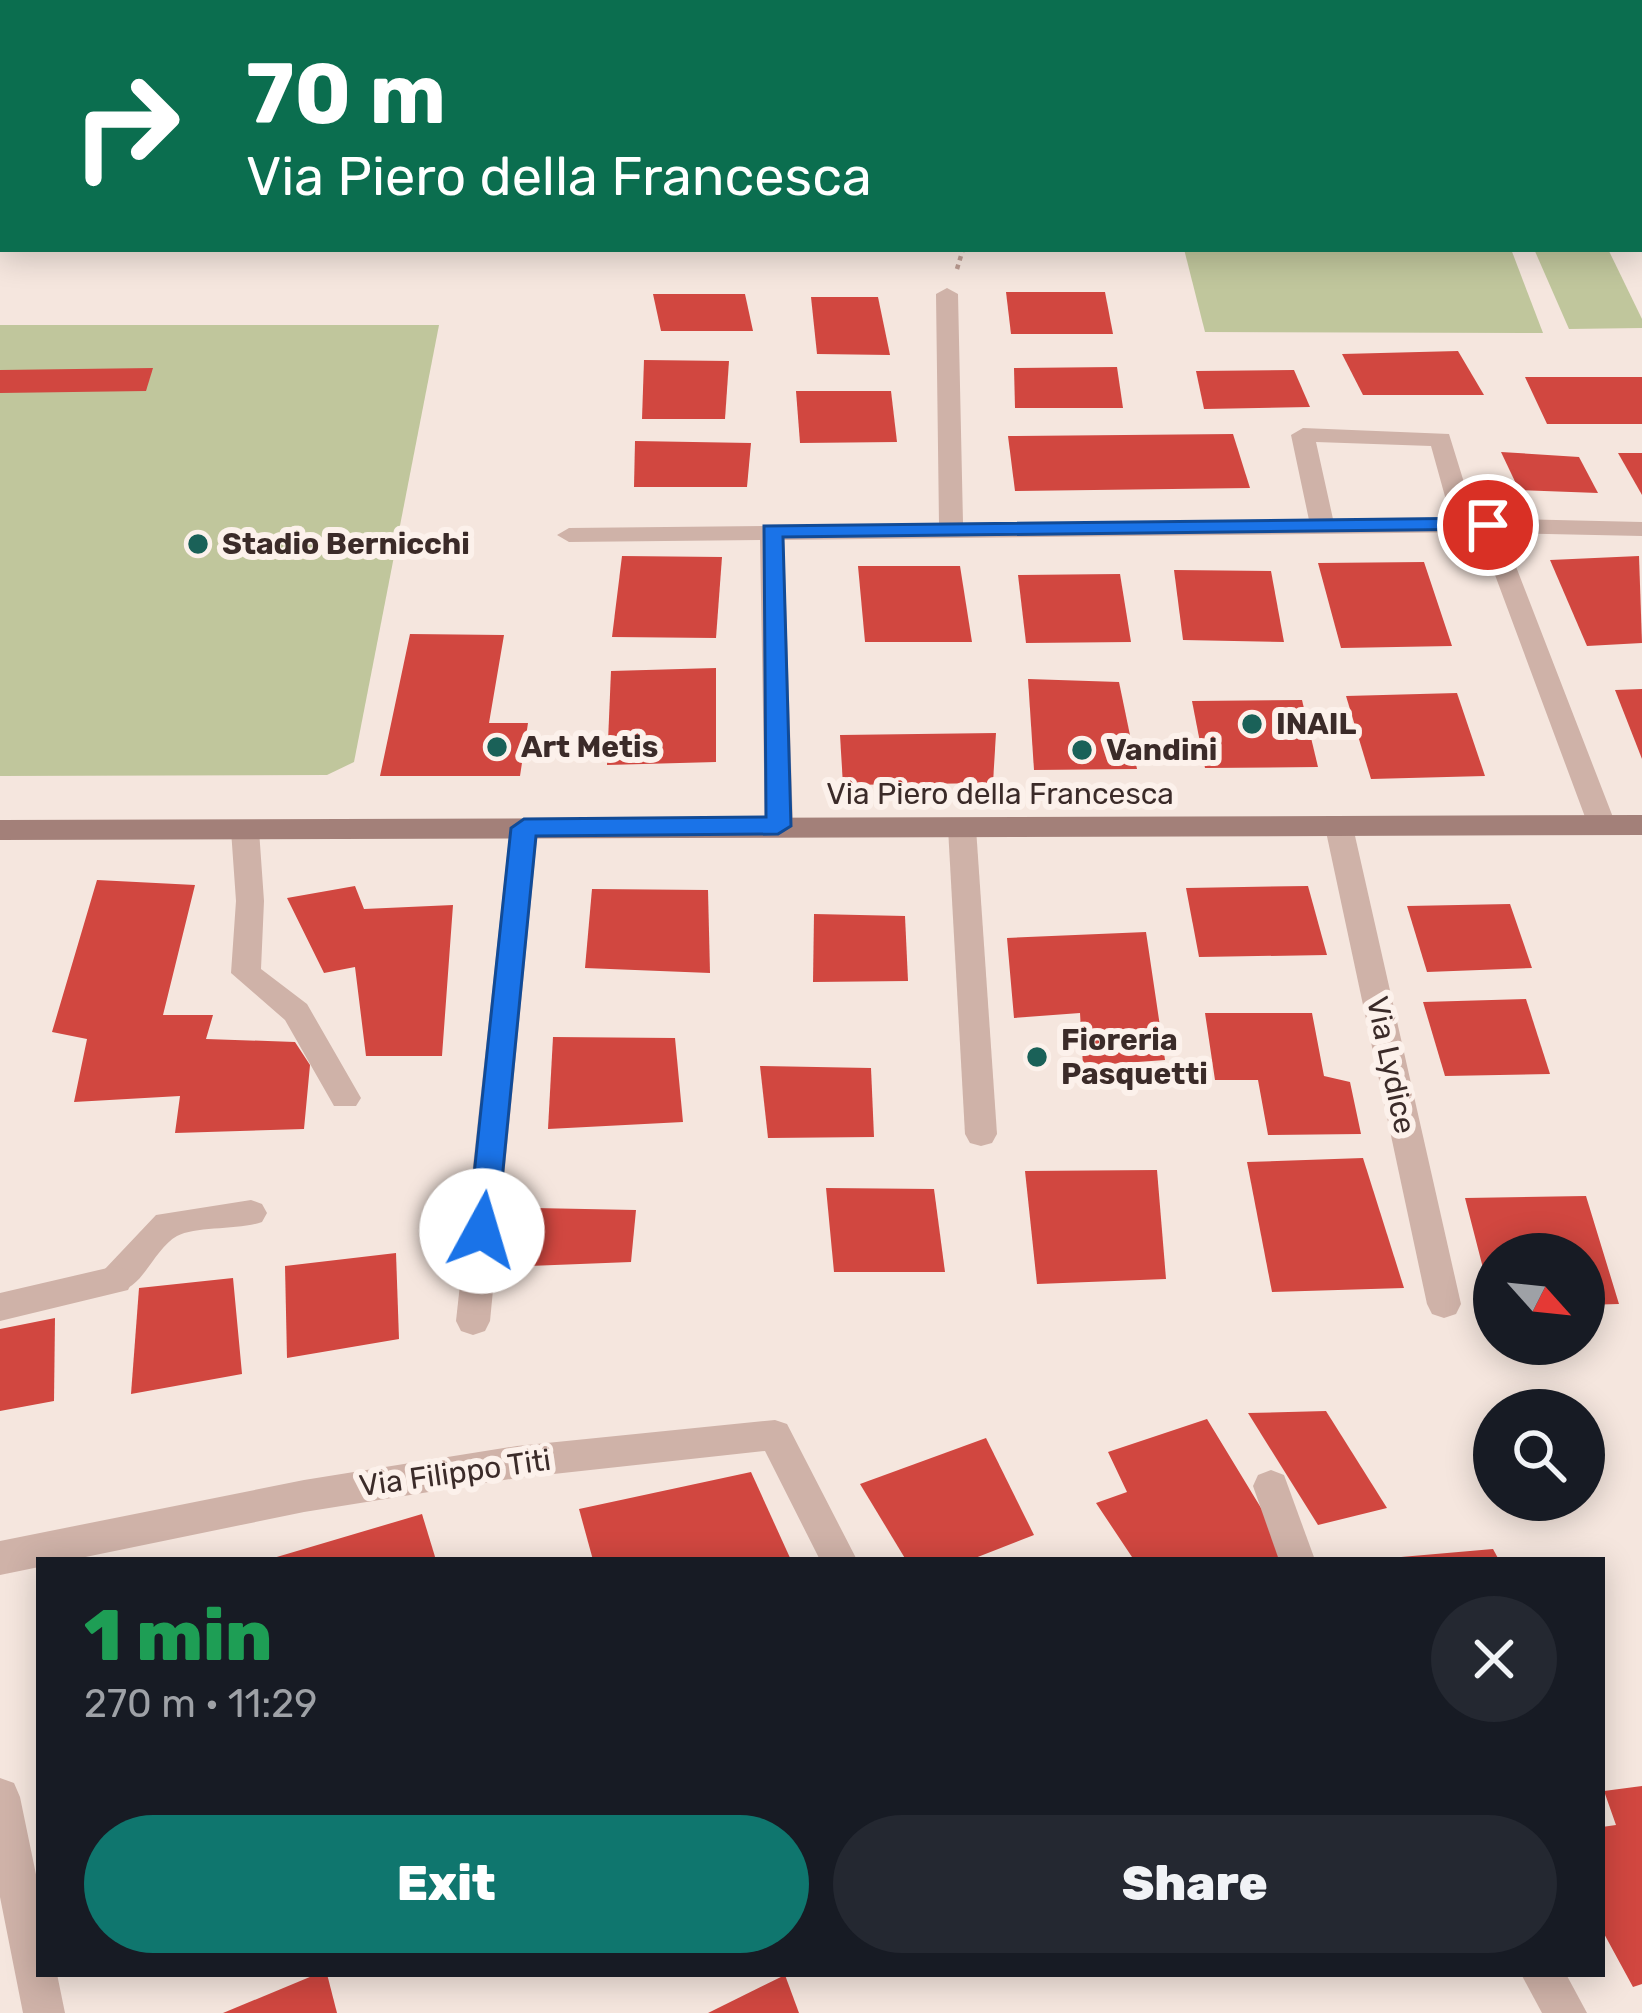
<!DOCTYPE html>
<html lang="en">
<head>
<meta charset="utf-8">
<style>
	:root { --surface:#171b24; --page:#242831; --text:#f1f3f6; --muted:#9ea1a6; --accent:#0f766e }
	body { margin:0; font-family:Rubik,sans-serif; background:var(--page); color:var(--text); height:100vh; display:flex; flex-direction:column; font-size:45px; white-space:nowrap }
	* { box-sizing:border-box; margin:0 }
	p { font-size:39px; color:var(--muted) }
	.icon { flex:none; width:66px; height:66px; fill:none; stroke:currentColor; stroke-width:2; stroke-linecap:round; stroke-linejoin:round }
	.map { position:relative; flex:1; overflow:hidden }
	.side { position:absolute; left:36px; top:1557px; width:1569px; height:420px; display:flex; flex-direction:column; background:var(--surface); border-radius:0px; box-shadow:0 6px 30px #0003 }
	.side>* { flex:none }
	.guide { position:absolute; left:0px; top:0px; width:1644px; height:252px; box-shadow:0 6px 30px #0003; background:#0b6e4f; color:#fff; overflow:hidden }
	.needle { width:78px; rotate:117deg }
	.controls { position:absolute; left:1473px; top:1233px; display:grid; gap:24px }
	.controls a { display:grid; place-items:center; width:132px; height:132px; border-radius:50%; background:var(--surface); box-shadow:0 6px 30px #0003; font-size:60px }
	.pin { position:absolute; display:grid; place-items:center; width:102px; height:102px; color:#fff; margin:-51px; border:6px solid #fff; border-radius:50%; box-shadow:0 3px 12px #0007 }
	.me { position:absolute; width:132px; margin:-66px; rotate:6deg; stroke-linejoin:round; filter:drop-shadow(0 0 9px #0008) }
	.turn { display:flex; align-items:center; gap:42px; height:252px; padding:0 48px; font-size:54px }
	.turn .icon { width:156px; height:156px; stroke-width:2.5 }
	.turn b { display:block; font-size:84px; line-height:102px }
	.round { display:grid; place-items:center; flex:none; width:126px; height:126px; border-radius:63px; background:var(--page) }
	.headline { display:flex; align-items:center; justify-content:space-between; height:204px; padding:0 48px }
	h1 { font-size:72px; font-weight:800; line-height:90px; color:#1e9e55 }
	.button { display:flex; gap:24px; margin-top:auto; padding:24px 48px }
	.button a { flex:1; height:138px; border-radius:72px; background:var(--accent); color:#fff; font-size:48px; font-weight:800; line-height:138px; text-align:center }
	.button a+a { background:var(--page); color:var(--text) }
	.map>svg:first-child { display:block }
</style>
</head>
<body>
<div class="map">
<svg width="1642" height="2013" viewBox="0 0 1642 2013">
	<rect width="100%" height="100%" fill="#f5e6de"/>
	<!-- green -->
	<g fill="#c0c69c">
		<path d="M0 0H836L840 3H3L0 85Z"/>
		<path d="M1184 249H1511L1543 333 1205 332Z"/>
		<path d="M1534 249H1608L1642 319V328L1569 329Z"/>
		<path d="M0 325H439L354 762 327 775 0 776Z"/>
	</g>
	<!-- building -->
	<g fill="#d14740">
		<path d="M1006 292H1105L1113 334H1011Z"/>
		<path d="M653 294H745L753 331H661Z"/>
		<path d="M811 297H878L890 355 817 354Z"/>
		<path d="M1458 351 1484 395H1363L1342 354Z"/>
		<path d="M644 360 729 361 725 419H642Z"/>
		<path d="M1117 367 1123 408H1015L1014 368Z"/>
		<path d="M153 368 146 391 0 393V370Z"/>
		<path d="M1294 370 1310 407 1204 409 1196 371Z"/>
		<path d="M1525 377H1642V424H1547Z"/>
		<path d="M796 391H891L897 442 800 443Z"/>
		<path d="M1233 434 1250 488 1015 491 1008 436Z"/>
		<path d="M635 441 751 443 747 487H634Z"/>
		<path d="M1501 452 1579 457 1598 493 1519 490Z"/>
		<path d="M1618 453H1642V495Z"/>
		<path d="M622 556 722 557 716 638 612 637Z"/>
		<path d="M1639 556 1642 643 1587 646 1550 560Z"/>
		<path d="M1424 562 1452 646 1341 648 1318 563Z"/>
		<path d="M858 566H960L972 642H865Z"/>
		<path d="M1174 570 1271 571 1284 642 1183 640Z"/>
		<path d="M1120 574 1131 642 1026 643 1018 575Z"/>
		<path d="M410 634 504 635 489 723H528L520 776H380Z"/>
		<path d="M716 668V762L607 765 611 671Z"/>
		<path d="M1028 679 1119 682 1137 769 1034 770Z"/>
		<path d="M1642 689V759L1615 690Z"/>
		<path d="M1457 693 1485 776 1371 779 1346 696Z"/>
		<path d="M1302 700 1318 767 1205 768 1192 701Z"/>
		<path d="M996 733 993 783 843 785 840 735Z"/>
		<path d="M97 880 195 885 163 1015H213L206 1039 295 1042 310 1065 304 1129 175 1133 180 1096 74 1102 87 1039 52 1032Z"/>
		<path d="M355 886 364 909 453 905 442 1056H366L355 967 324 973 287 898Z"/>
		<path d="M1308 886 1327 955 1199 957 1186 888Z"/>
		<path d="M592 889 708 890 710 973 585 968Z"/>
		<path d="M1510 904 1532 968 1427 972 1407 906Z"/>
		<path d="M814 914 905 916 908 981 813 982Z"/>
		<path d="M1146 932 1165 1060 1083 1066 1080 1013 1014 1018 1007 938Z"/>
		<path d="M1526 999 1550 1074 1445 1076 1423 1002Z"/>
		<path d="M1205 1013H1312L1324 1076 1350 1082 1361 1134 1268 1135 1258 1080H1215Z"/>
		<path d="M553 1037 675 1038 683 1122 548 1129Z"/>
		<path d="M760 1066 871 1068 874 1137 768 1138Z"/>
		<path d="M1363 1158 1404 1288 1272 1292 1247 1162Z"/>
		<path d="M1157 1170 1166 1279 1037 1284 1025 1171Z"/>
		<path d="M826 1188 934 1189 945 1272H834Z"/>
		<path d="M1586 1196 1619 1304 1584 1305V1254H1494L1492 1303 1465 1198Z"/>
		<path d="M534 1208 636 1210 631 1262 529 1266Z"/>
		<path d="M396 1253 399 1339 287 1358 285 1266Z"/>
		<path d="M233 1278 242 1374 131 1394 139 1288Z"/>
		<path d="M55 1318 54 1401 0 1411V1329Z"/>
		<path d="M1326 1411 1387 1508 1318 1525 1248 1413Z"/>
		<path d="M1207 1419 1289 1554 1272 1560H1134L1096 1503 1127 1492 1108 1452Z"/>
		<path d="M986 1438 1034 1535 970 1560H906L860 1484Z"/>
		<path d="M751 1472 791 1560H593L579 1509Z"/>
		<path d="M422 1514 436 1560H270V1559Z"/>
		<path d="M1493 1549 1499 1560H1401V1557Z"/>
		<path d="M1642 1786V1984L1633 1987 1602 1930V1827L1616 1825 1604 1791Z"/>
		<path d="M317 1974H327L337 2013H223Z"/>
		<path d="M785 1975 799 2013H708Z"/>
	</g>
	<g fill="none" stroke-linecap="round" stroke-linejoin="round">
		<!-- path -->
		<g stroke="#bb9c92" stroke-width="4.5" stroke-dasharray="4.5 4.5" stroke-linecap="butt">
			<path d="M783 0 790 3"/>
			<path d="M957 269 963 249"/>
		</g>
		<!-- lane -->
		<g fill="#cfb2a8" fill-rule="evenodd">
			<path d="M251 1200 262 1204 267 1213 262 1222C239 1230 196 1226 177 1236 150 1251 140 1302 104 1290L99 1280 104 1270 156 1215Z"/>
			<path d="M1271 1470 1284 1475 1315 1560H1279L1253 1486 1258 1475Z"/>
			<path d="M1521 1974H1566L1587 2013H1542Z"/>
		</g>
		<!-- street -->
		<g fill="#cfb2a8" fill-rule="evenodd">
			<path d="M859 0H879L881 3H861Z"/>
			<path d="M1380 0H1403L1378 3Z"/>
			<rect x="1641" y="144" width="1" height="12"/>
			<path d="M947 288 958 294 963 523 1309 520 1291 435 1303 428 1449 434 1475 518 1642 522V536L1503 533 1616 825 1612 832 1602 835 1588 825 1479 532 784 540 793 826 779 836 769 833 765 826 760 540 569 542 557 535 569 528 939 524 936 294ZM1316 442 1431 446 1451 518 1333 519Z"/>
			<path d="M1339 817 1353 827 1461 1304 1456 1314 1444 1318 1432 1314 1427 1304 1325 827Z"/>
			<path d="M524 818 538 828 490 1321 485 1331 473 1335 461 1331 456 1321 510 828Z"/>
			<path d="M962 818 976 828 997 1134 992 1143 981 1146 970 1143 965 1134 948 828Z"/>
			<path d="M245 820 259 830 264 901 261 969 307 1004 361 1098 356 1106H334L285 1020 231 973 236 901 231 830Z"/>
			<path d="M116 1266 128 1270 133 1280 128 1290 0 1321V1293Z"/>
			<path d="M775 1420 787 1424 857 1560H820L765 1451 517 1478 304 1512 71 1560H39V1567L0 1575V1541L304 1480 517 1446Z"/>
			<path d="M0 1778 14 1783 20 1797 39 1889V1974H57L65 2013H23L0 1897Z"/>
		</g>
		<!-- secondary -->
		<g fill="#a38079" fill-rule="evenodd">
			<rect x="1641" y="183" width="1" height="12"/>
			<rect x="0" y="193" width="3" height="12"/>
			<path d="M1642 815V835L0 840V820Z"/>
		</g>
	</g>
	<!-- route -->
	<path fill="#1a73e8" stroke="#114b97" stroke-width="3" d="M1488 518 1496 520V529L783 537 791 826 778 834 536 836 497 1231 493 1239H472L468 1231 511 828 524 819 766 817 764 526Z"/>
	<!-- markers -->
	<g fill="#1a6158" stroke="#fcf1eb" stroke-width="4.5">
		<circle cx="198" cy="544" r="12"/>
		<circle cx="1252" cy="724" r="12"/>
		<circle cx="497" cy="747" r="12"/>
		<circle cx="1082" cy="750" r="12"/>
		<circle cx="1037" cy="1057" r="12"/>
	</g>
	<g text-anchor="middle" stroke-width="12" stroke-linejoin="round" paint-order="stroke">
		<!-- poi labels -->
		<g font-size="30" font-weight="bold" fill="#3b2b29" stroke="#fcf1eb" text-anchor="start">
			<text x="222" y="554">Stadio Bernicchi</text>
			<text x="1276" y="734">INAIL</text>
			<text x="521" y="757">Art Metis</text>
			<text x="1106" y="760">Vandini</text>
			<text x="1061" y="1050">Fioreria<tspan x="1061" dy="34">Pasquetti</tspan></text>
		</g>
		<!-- street labels -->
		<g font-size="30" fill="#3b2b29" stroke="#fcf1eb">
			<text x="1000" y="804">Via Piero della Francesca</text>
			<text transform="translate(1391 1065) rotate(78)" y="10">Via Lydice</text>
			<text transform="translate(455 1473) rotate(-8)" y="10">Via Filippo Titi</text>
		</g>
	</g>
</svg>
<div class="controls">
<a><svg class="needle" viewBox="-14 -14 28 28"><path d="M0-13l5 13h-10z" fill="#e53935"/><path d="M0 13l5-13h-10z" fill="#9ea1a6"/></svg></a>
<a><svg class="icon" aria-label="search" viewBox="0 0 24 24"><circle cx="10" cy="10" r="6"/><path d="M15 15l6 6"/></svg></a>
</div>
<div class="pin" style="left:1488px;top:525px;background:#d93025"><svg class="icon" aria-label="arrive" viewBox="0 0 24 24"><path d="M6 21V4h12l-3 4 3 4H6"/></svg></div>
<svg class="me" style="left:482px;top:1231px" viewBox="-20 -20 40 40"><circle r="19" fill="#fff"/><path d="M0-13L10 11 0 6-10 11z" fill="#1a73e8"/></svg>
<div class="guide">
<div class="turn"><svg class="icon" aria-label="right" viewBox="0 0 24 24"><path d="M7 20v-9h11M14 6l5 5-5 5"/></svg><div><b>70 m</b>Via Piero della Francesca</div></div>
</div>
<section class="side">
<div class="headline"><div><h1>1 min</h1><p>270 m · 11:29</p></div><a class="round"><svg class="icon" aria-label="close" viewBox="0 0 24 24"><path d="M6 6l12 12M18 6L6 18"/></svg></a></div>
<div class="button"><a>Exit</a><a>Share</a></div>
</section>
</div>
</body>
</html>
